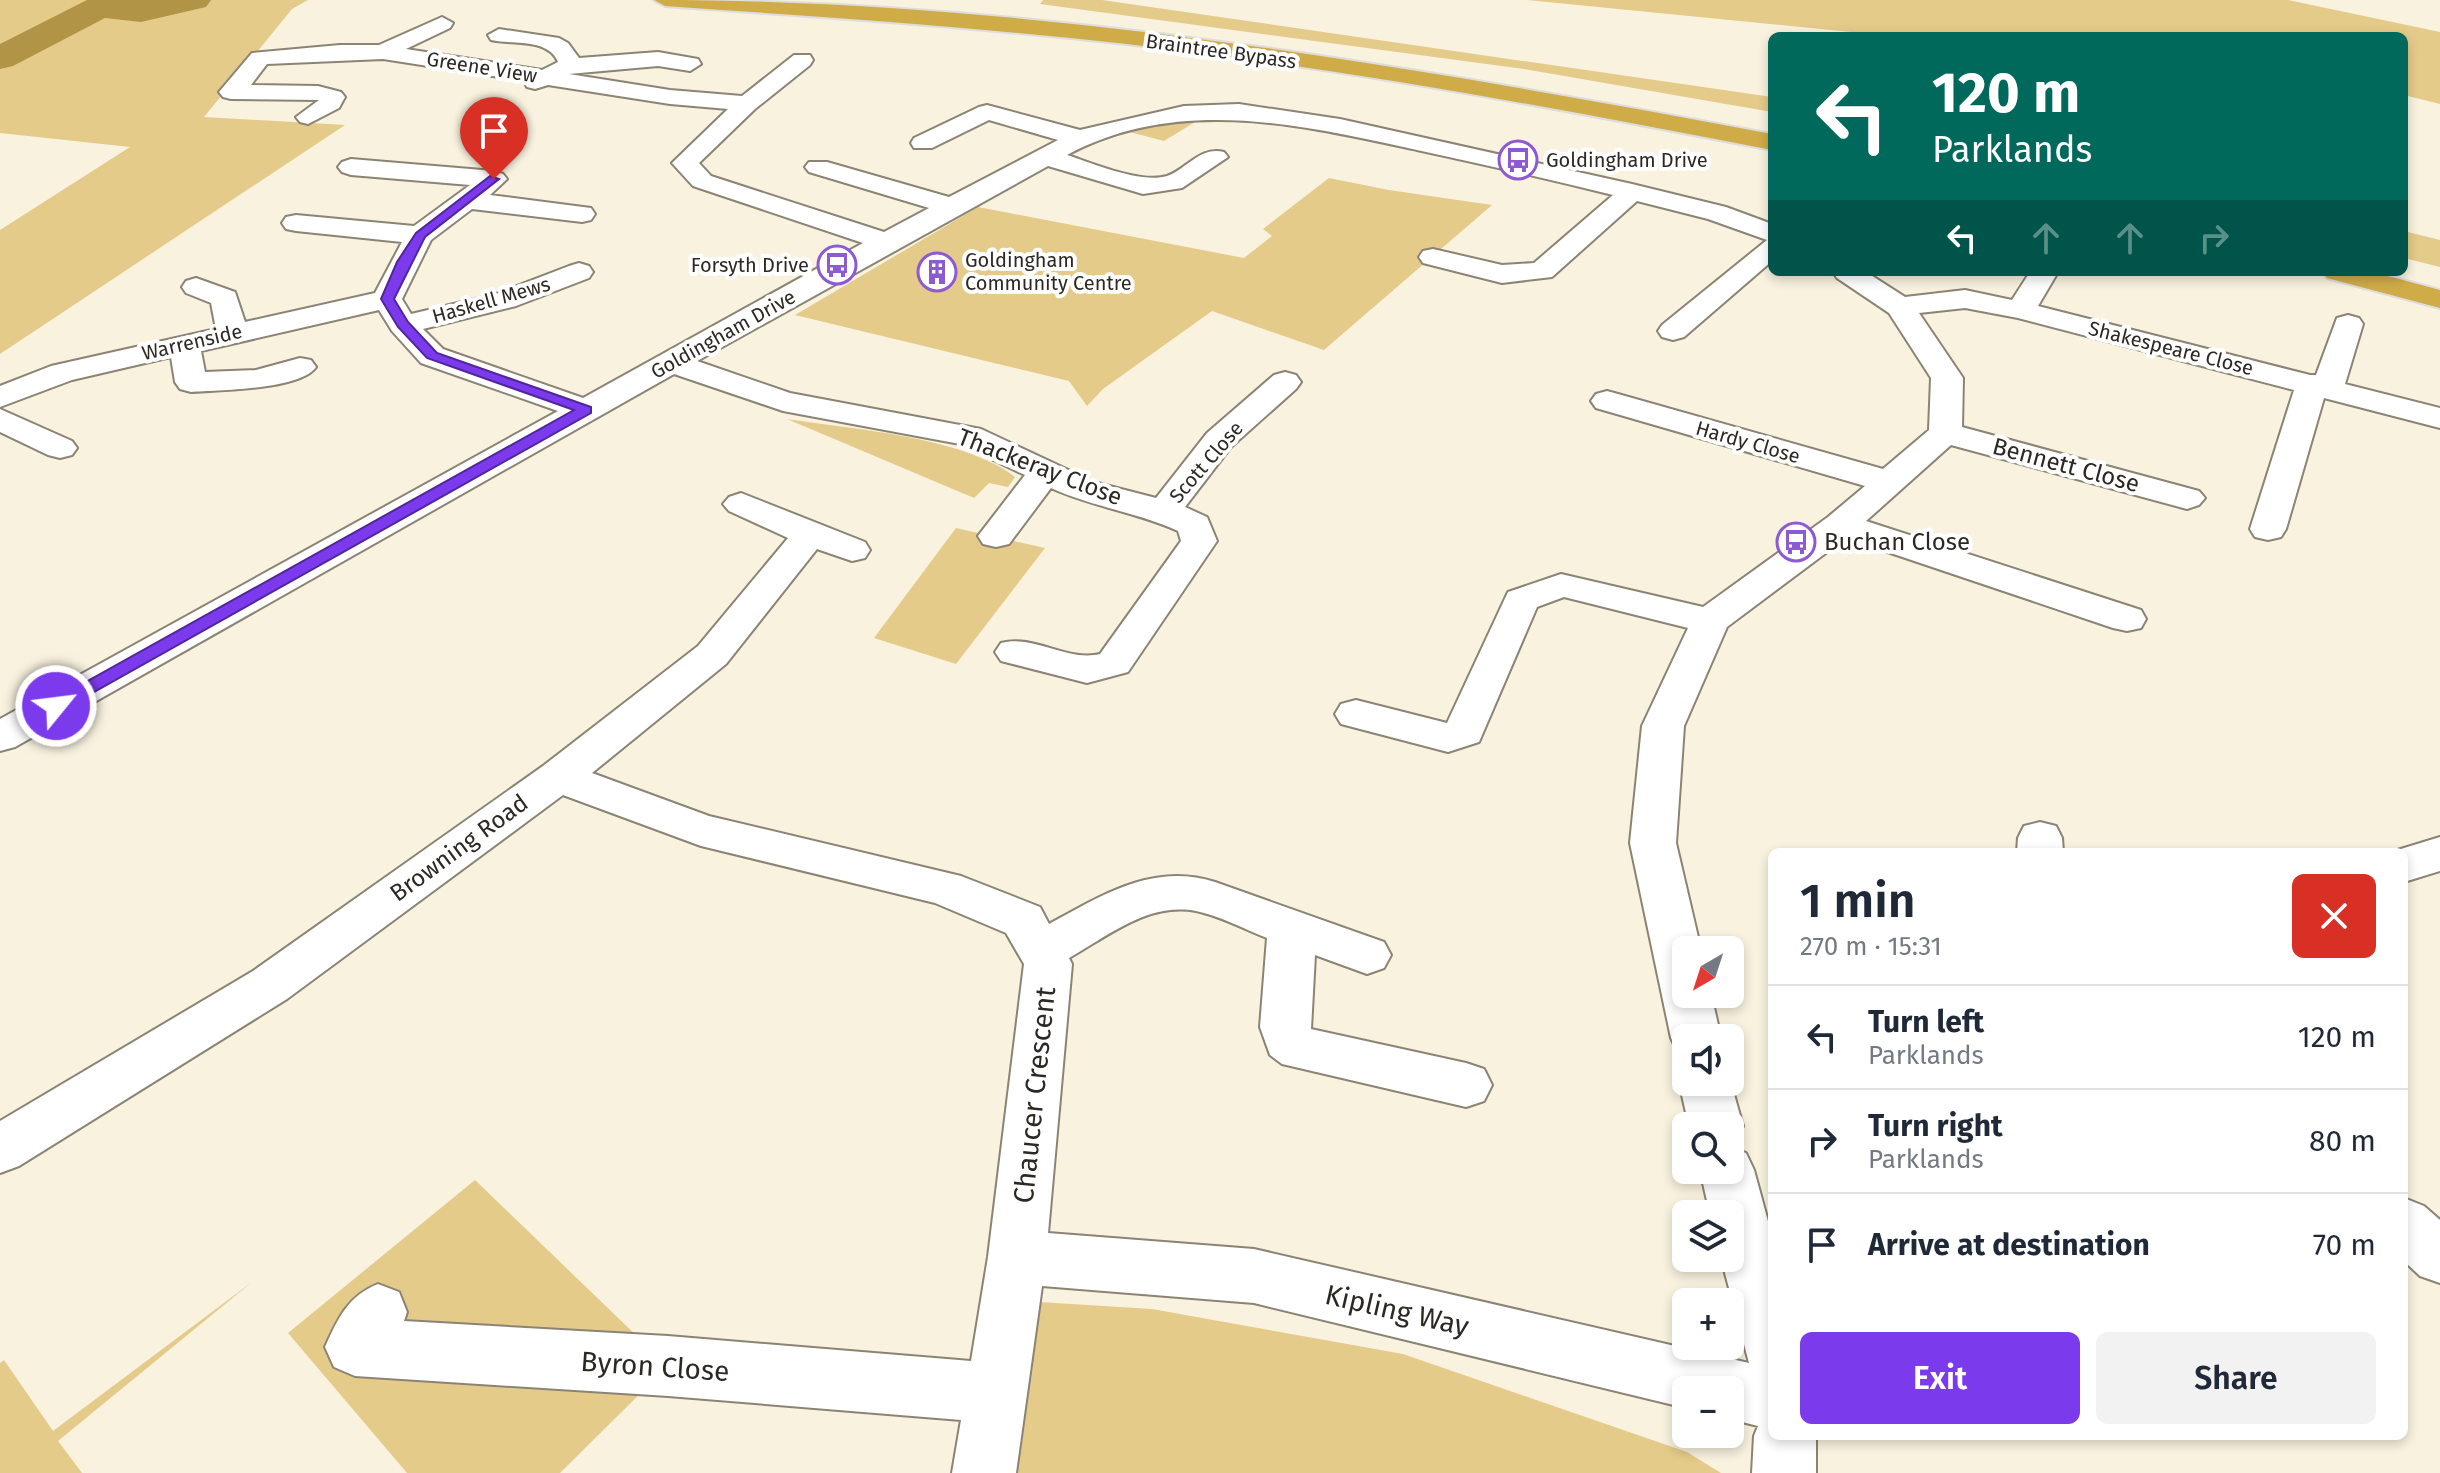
<!DOCTYPE html>
<html lang="en">
<head>
<meta charset="utf-8">
<style>
	:root { --surface:#fff; --page:#f2f2f3; --text:#1f2937; --muted:#747a83; --line:#e0e1e3; --accent:#7c3aed }
	body { margin:0; font-family:"Fira Sans",sans-serif; background:var(--page); color:var(--text); height:100vh; display:flex; flex-direction:column; font-size:30px; white-space:nowrap }
	* { box-sizing:border-box; margin:0 }
	p { font-size:26px; color:var(--muted) }
	.icon { flex:none; width:44px; height:44px; fill:none; stroke:currentColor; stroke-width:2; stroke-linecap:round; stroke-linejoin:round }
	.map { position:relative; flex:1; overflow:hidden }
	.drawer { position:absolute; left:1768px; top:848px; width:640px; height:592px; display:flex; flex-direction:column; background:var(--surface); border-radius:12px; box-shadow:0 4px 12px #0003 }
	.drawer>* { flex:none }
	.hud { position:absolute; left:1768px; top:32px; width:640px; height:244px; border-radius:12px; box-shadow:0 4px 12px #0003; background:#00695c; color:#fff; overflow:hidden }
	.needle { width:52px; rotate:219deg }
	.tools { position:absolute; left:1672px; top:936px; display:grid; gap:16px }
	.tools a { display:grid; place-items:center; width:72px; height:72px; border-radius:12px; background:var(--surface); box-shadow:0 4px 12px #0003; font-size:40px }
	.pin { position:absolute; display:grid; place-items:center; width:68px; height:68px; color:#fff; margin:-82px -34px; border-radius:50% 50% 50% 0; rotate:-45deg; box-shadow:0 0 8px #0007 }
	.pin .icon { rotate:45deg }
	.me { position:absolute; width:88px; margin:-44px; rotate:61deg; stroke-linejoin:round; filter:drop-shadow(0 0 6px #0008) }
	.turn { display:flex; align-items:center; gap:28px; height:168px; padding:0 32px; font-size:36px }
	.turn .icon { width:104px; height:104px; stroke-width:2.5 }
	.turn b { display:block; font-size:56px; line-height:68px }
	.lanes { display:flex; align-items:center; height:76px; padding:0 32px; background:#0003; justify-content:center; gap:40px; direction:ltr }
	.lanes .off { opacity:.35 }
	.round { display:grid; place-items:center; flex:none; width:84px; height:84px; border-radius:12px; background:var(--page) }
	.headline { display:flex; align-items:center; justify-content:space-between; height:136px; padding:0 32px }
	h1 { font-size:48px; font-weight:600; line-height:60px }
	.primary-button { display:flex; gap:16px; margin-top:auto; padding:16px 32px }
	.primary-button a { flex:1; height:92px; border-radius:12px; background:var(--accent); color:#fff; font-size:32px; font-weight:600; line-height:92px; text-align:center }
	.primary-button a+a { background:var(--page); color:var(--text) }
	ul { padding:0; list-style:none }
	li { display:flex; align-items:center; gap:24px; height:104px; padding:0 32px; border-top:2px solid var(--line) }
	li div { flex:1 }
	li b { display:block; font-size:30px }
	li em { font-style:normal }
	.map>svg:first-child { display:block }
</style>
</head>
<body>
<div class="map">
<svg width="2440" height="1473" viewBox="0 0 2440 1473">
	<rect width="100%" height="100%" fill="#f9f2df"/>
	<!-- green -->
	<g fill="#e5cb8a">
		<path d="M0 0H308L292 9 204 117 345 125 0 354V230L130 147 0 133Z"/>
		<path d="M1043 0H1102L1772 97V112L1524 69 1040 4Z"/>
		<path d="M1527 0H2288L2440 32V104L2404 95V36H1892Z"/>
		<path d="M1200 119 1164 141 1126 131Z"/>
		<path d="M1329 178 1389 190 1492 205 1324 350 1212 311 1103 389 1087 406 1069 381 795 315 978 207 1244 258 1272 236 1263 229Z"/>
		<path d="M2404 231 2440 240V267L2404 258Z"/>
		<path d="M787 419C851 429 965 437 1015 477L1008 487 989 483 974 498Z"/>
		<path d="M956 528 1045 548 956 664 874 638Z"/>
		<path d="M475 1180 668 1366 560 1473H407L288 1333Z"/>
		<path d="M252 1282 58 1441 82 1473H0V1363L4 1360 53 1431Z"/>
		<path d="M1039 1302 1152 1309 1403 1354 1687 1452 1721 1473H1017Z"/>
	</g>
	<g fill="none" stroke-linecap="round" stroke-linejoin="round">
		<!-- river -->
		<path fill="#b19446" fill-rule="evenodd" d="M87 0H211L206 7 141 22 105 18 13 66 0 69V44Z"/>
		<!-- minor casing -->
		<g stroke="#8b8474" stroke-width="4">
			<g id="minor">
				<path d="M442 17 453 23 450 28 406 49 542 70 558 62C548 38 513 45 491 40L488 35 499 29 559 38 568 43 579 58 658 52 698 59 701 64 690 71 658 66 569 74 670 90 742 96 794 55H810L813 60 810 65 755 109 699 163 711 176 884 232 929 208 809 172 805 167 809 162H827L949 197 1058 140 989 120 932 148H914L911 143 914 138 979 107 987 105 1080 130 1184 106 1239 104 1340 119 1632 184 1726 207 1772 224V261L1684 337 1673 340 1662 337 1658 331 1662 325 1767 240 1708 219 1637 201 1552 277 1502 283 1423 263 1419 257 1423 251 1433 249 1502 265 1534 263 1613 195C1548 179 1482 164 1417 150 1301 125 1178 95 1067 155 1092 163 1141 184 1167 176 1187 169 1200 146 1224 152L1228 157 1182 188 1143 194 1048 166 697 361 790 393 981 429 1094 482 1156 498 1207 433 1274 375 1285 372 1296 375 1301 382 1296 389 1231 447 1185 507 1207 517 1217 541 1128 672 1087 683 1001 661 995 652 1001 643C1034 634 1067 662 1100 654L1181 541 1178 531C1137 512 1092 507 1051 488L1009 544 996 547 983 544 978 536 1025 475 960 444 783 411 674 374 15 747 0 751V719L558 411 421 363 392 331 379 310 201 351 205 372 256 370 300 358 311 360 316 367C300 390 218 390 191 392L180 389 175 382 171 357 72 380 0 407V386L51 366 216 329 211 303 186 293 182 287 186 281 196 278 235 292 245 322 375 293 402 242 296 231 286 229 282 223 286 217 296 215 414 226 470 185 351 175 342 172 338 167 342 162 351 159 494 171 503 174 507 179 490 195 591 208 595 214 591 220 582 222 472 209 431 240 402 299 411 314 496 294 569 266 579 263 589 266 593 272 589 278 516 306 423 329 443 349 583 398 863 243 693 186 672 163 728 109 670 104 548 85 535 89 527 87 524 81 383 59 267 64 251 85 318 86 341 92 345 97 339 108 308 124 300 122 296 117 319 100 231 99 223 97 219 92 252 53 340 45H379Z"/>
				<path d="M1833 272H1866L1905 297 1965 290 2012 300 2030 272H2058L2038 306 2310 375H2316L2337 318 2348 315 2359 318 2363 324 2345 384 2440 408V428L2324 398 2286 529 2281 537 2268 540 2255 537 2250 529 2294 390 2018 318 1965 308 1919 313 1963 378 1962 427 2199 491 2205 498 2199 505 2187 509 1951 445 1866 521 2141 610 2146 619 2141 628 2127 631 2113 628 1846 538 1727 627 1684 726 1676 843 1701 950H1686V994H1711L1721 1038H1686V1056L1678 1053 1671 1038 1630 843 1642 726 1688 628 1564 597 1537 607 1479 742 1448 752 1341 724 1335 714 1341 704 1356 700 1447 723 1508 592 1561 574 1703 607 1828 517 1865 486 1596 408 1591 401 1596 394 1607 391 1618 394 1883 469 1929 430 1931 378 1889 313 1837 278Z"/>
				<path d="M0 409 72 441 77 448 72 455 60 458 48 455 0 432Z"/>
				<path d="M741 493 865 542 870 550 865 558 852 561 817 549 726 664 592 773 709 816 961 876 1040 907 1049 924C1102 895 1154 862 1215 882L1384 942 1391 955 1384 968 1367 974 1315 955 1311 1029 1466 1063 1484 1069 1492 1085 1484 1101 1466 1107 1282 1064 1270 1055 1260 1027 1267 938C1244 929 1220 916 1196 911 1148 902 1108 936 1069 958L1072 964 1048 1233 1254 1249 1749 1363 1721 1258H1730V1214H1710L1700 1170H1730V1147L1746 1153 1754 1170 1772 1236V1436H1816V1473H1752L1754 1436 1758 1426 1730 1419V1390H1686V1408L1254 1303 1042 1286 1016 1473H952L961 1420 668 1396 355 1376 334 1367 325 1347C338 1318 348 1296 378 1284L399 1292 407 1312 404 1321 668 1336 971 1361 988 1257 1024 964 1006 933 935 903 701 846 563 795 287 999 19 1166 0 1173V1121L253 971 543 766 698 646 788 538 729 511 723 504 729 497Z"/>
				<path d="M2040 822 2056 826 2062 838 2063 852H2017L2018 838 2024 826Z"/>
				<path d="M2440 837V871L2404 882V852H2391Z"/>
				<path d="M1686 1068V1082L1730 1080 1743 1126 1735 1142 1730 1144V1126H1689L1679 1082Z"/>
				<path d="M2404 1198 2424 1206 2440 1220V1283L2420 1276 2404 1261Z"/>
			</g>
		</g>
		<!-- highway casing -->
		<g stroke="#dddddc" stroke-width="4">
			<g id="highway">
				<path d="M654 0C1030 0 1404 65 1772 134V150C1590 115 1408 80 1224 56 1039 31 852 19 665 6Z"/>
				<path d="M2323 272H2373L2440 290V308L2327 278Z"/>
			</g>
		</g>
		<!-- minor -->
		<use href="#minor" fill="#fff" fill-rule="evenodd"/>
		<!-- highway -->
		<use href="#highway" fill="#d0ac48" fill-rule="evenodd"/>
	</g>
	<!-- route -->
	<path fill="#7c3aed" stroke="#51269a" stroke-width="2" d="M490 176 499 179 425 237 394 299 408 322 437 353 591 407V413L62 710H50L47 706 50 702 574 410 427 358 398 327 381 299 397 262 416 233Z"/>
	<!-- icons -->
	<defs>
		<g id="bus-ring" transform="scale(2)"><circle r="9.5" fill="#fff" stroke="#8e5ad2" stroke-width="1.5"/><path d="M-5-6H5V4H4V6H2V4H-2V6H-4V4H-5ZM-3.5-4V0h7V-4ZM-3.5 1.2v1.5H-2V1.2ZM2 1.2v1.5H3.5V1.2Z" fill="#8e5ad2"/></g>
		<g id="building-ring" transform="scale(2)"><circle r="9.5" fill="#fff" stroke="#8e5ad2" stroke-width="1.5"/><path d="M-4-6H4V6H1V3H-1V6H-4ZM-2.5-4.3h1.7v1.8h-1.7ZM.8-4.3h1.7v1.8H.8ZM-2.5-1h1.7V.8h-1.7ZM.8-1h1.7V.8H.8Z" fill="#8e5ad2"/></g>
	</defs>
	<g fill-rule="evenodd">
		<use href="#bus-ring" x="1518" y="160"/>
		<use href="#bus-ring" x="837" y="265"/>
		<use href="#building-ring" x="937" y="272"/>
		<use href="#bus-ring" x="1796" y="542"/>
	</g>
	<g text-anchor="middle" stroke-width="8" stroke-linejoin="round" paint-order="stroke">
		<!-- far-street labels -->
		<g font-size="20" fill="#2c2922" stroke="#fff">
			<text transform="translate(1221 51) rotate(8)" y="7">Braintree Bypass</text>
			<text transform="translate(482 67) rotate(9)" y="7">Greene View</text>
			<text transform="translate(491 300) rotate(-16)" y="7">Haskell Mews</text>
			<text transform="translate(723 334) rotate(-29)" y="7">Goldingham Drive</text>
			<text transform="translate(192 342) rotate(-13)" y="7">Warrenside</text>
			<text transform="translate(2171 348) rotate(14)" y="7">Shakespeare Close</text>
			<text transform="translate(1748 442) rotate(16)" y="7">Hardy Close</text>
			<text transform="translate(1206 462) rotate(-49)" y="7">Scott Close</text>
		</g>
		<!-- far-poi labels -->
		<g font-size="20" fill="#2c2922" stroke="#fff" text-anchor="start">
			<text x="1546" y="167">Goldingham Drive</text>
			<text x="965" y="267">Goldingham<tspan x="965" dy="23">Community Centre</tspan></text>
			<text x="809" y="272" text-anchor="end">Forsyth Drive</text>
		</g>
		<!-- street labels -->
		<g font-size="24" fill="#2c2922" stroke="#fff">
			<text transform="translate(2066 465) rotate(15)" y="8">Bennett Close</text>
			<text transform="translate(1040 467) rotate(21)" y="8">Thackeray Close</text>
			<text transform="translate(459 848) rotate(-36)" y="8">Browning Road</text>
		</g>
		<!-- poi labels -->
		<g font-size="24" fill="#2c2922" stroke="#fff" text-anchor="start">
			<text x="1824" y="550">Buchan Close</text>
		</g>
		<!-- near-street labels -->
		<g font-size="28" fill="#2c2922" stroke="#fff">
			<text transform="translate(1034 1095) rotate(-84)" y="10">Chaucer Crescent</text>
			<text transform="translate(1397 1310) rotate(13)" y="10">Kipling Way</text>
			<text transform="translate(655 1366) rotate(4)" y="10">Byron Close</text>
		</g>
	</g>
</svg>
<div class="tools">
<a><svg class="needle" viewBox="-14 -14 28 28"><path d="M0-13l5 13h-10z" fill="#e53935"/><path d="M0 13l5-13h-10z" fill="#747a83"/></svg></a>
<a><svg class="icon" aria-label="sound" viewBox="0 0 24 24"><path d="M4 9h4l5-4v14l-5-4H4zM17 9q2 3 0 6"/></svg></a>
<a><svg class="icon" aria-label="search" viewBox="0 0 24 24"><circle cx="10" cy="10" r="6"/><path d="M15 15l6 6"/></svg></a>
<a><svg class="icon" aria-label="layers" viewBox="0 0 24 24"><path d="M12 4l9 5-9 5-9-5zM3 14l9 5 9-5"/></svg></a>
<a>+</a>
<a>−</a>
</div>
<div class="pin" style="left:494px;top:179px;background:#d93025"><svg class="icon" aria-label="arrive" viewBox="0 0 24 24"><path d="M6 21V4h12l-3 4 3 4H6"/></svg></div>
<svg class="me" style="left:56px;top:706px" viewBox="-20 -20 40 40"><circle r="17" fill="#7c3aed" stroke="#fff" stroke-width="3"/><path d="M0-11L8 9 0 5-8 9z" fill="#fff"/></svg>
<div class="hud">
<div class="turn"><svg class="icon" aria-label="left" viewBox="0 0 24 24"><path d="M17 20v-9H6M10 6l-5 5 5 5"/></svg><div><b>120 m</b>Parklands</div></div>
<div class="lanes"><svg class="icon" aria-label="left" viewBox="0 0 24 24"><path d="M17 20v-9H6M10 6l-5 5 5 5"/></svg><svg class="icon off" aria-label="ahead" viewBox="0 0 24 24"><path d="M12 20V5M6 11l6-6 6 6"/></svg><svg class="icon off" aria-label="ahead" viewBox="0 0 24 24"><path d="M12 20V5M6 11l6-6 6 6"/></svg><svg class="icon off" aria-label="right" viewBox="0 0 24 24"><path d="M7 20v-9h11M14 6l5 5-5 5"/></svg></div>
</div>
<section class="drawer">
<div class="headline"><div><h1>1 min</h1><p>270 m · 15:31</p></div><a class="round" style="background:#d93025;color:#fff"><svg class="icon" aria-label="close" viewBox="0 0 24 24"><path d="M6 6l12 12M18 6L6 18"/></svg></a></div>
<ul>
<li><svg class="icon" aria-label="left" viewBox="0 0 24 24"><path d="M17 20v-9H6M10 6l-5 5 5 5"/></svg><div><b>Turn left</b><p>Parklands</p></div><em>120 m</em></li>
<li><svg class="icon" aria-label="right" viewBox="0 0 24 24"><path d="M7 20v-9h11M14 6l5 5-5 5"/></svg><div><b>Turn right</b><p>Parklands</p></div><em>80 m</em></li>
<li><svg class="icon" aria-label="arrive" viewBox="0 0 24 24"><path d="M6 21V4h12l-3 4 3 4H6"/></svg><div><b>Arrive at destination</b></div><em>70 m</em></li>
</ul>
<div class="primary-button"><a>Exit</a><a>Share</a></div>
</section>
</div>
</body>
</html>
